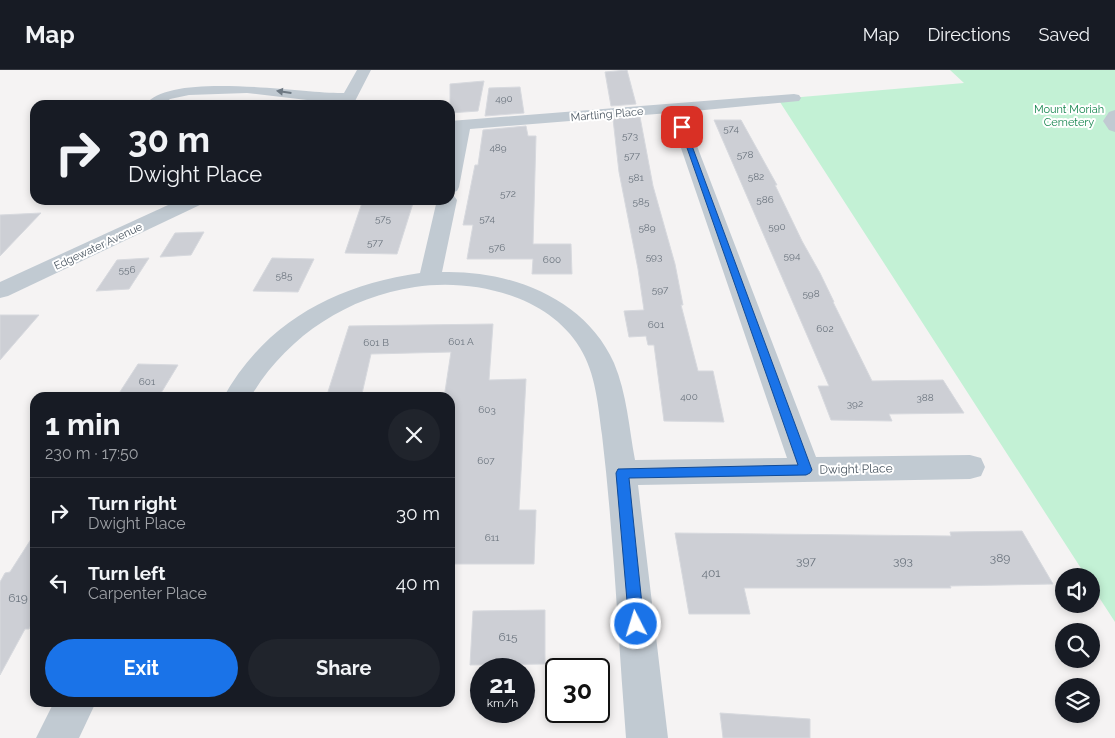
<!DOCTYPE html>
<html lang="en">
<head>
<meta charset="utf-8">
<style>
	:root { --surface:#171b24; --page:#20242c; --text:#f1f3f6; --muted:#9ea1a6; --line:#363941; --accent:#1a73e8 }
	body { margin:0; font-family:Raleway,sans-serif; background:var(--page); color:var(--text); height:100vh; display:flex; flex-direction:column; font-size:19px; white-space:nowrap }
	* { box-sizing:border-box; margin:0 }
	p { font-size:16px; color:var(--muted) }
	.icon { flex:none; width:28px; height:28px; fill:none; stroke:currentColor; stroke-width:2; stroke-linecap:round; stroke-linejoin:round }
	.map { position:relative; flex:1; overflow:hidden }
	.panel { position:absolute; left:30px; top:322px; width:425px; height:315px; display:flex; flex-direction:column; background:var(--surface); border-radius:15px; box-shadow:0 2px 8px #0003 }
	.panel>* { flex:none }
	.banner { position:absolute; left:30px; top:30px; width:425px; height:105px; border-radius:15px; box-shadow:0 2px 8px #0003; background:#171b24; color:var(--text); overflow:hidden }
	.buttons { position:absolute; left:1055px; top:498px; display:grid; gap:10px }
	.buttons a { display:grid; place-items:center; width:45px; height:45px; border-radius:50%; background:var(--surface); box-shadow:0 2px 8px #0003; font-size:25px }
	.speed { position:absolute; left:470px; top:588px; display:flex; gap:10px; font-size:25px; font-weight:700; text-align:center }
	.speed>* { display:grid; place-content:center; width:65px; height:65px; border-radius:50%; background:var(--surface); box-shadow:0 2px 8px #0003; line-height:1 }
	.speed small { font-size:12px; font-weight:400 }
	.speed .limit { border:2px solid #111; border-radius:8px; background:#fff; color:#111 }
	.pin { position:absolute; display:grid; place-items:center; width:42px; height:42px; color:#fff; margin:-21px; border-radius:10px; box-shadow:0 2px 8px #0006 }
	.me { position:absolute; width:55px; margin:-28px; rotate:355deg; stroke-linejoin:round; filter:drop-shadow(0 0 4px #0008) }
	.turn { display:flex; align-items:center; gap:18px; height:105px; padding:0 15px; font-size:22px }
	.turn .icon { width:65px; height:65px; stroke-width:2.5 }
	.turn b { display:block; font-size:35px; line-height:42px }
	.round { display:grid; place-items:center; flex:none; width:52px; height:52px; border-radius:26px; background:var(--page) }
	.summary { display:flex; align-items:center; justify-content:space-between; height:85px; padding:0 15px }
	h1 { font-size:30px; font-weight:700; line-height:38px }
	.primary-button { display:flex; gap:10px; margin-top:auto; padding:10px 15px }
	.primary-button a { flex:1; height:58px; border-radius:30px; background:var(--accent); color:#fff; font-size:20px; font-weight:700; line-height:58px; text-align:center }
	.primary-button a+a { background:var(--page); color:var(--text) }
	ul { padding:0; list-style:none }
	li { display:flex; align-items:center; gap:15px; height:70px; padding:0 15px; border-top:1px solid var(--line) }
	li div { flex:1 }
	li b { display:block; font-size:19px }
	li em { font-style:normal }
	header { display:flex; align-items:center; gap:30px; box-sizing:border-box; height:70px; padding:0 25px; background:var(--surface); border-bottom:1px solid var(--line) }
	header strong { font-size:24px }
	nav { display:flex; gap:28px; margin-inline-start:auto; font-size:18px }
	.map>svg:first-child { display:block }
</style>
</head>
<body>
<header>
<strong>Map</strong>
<nav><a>Map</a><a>Directions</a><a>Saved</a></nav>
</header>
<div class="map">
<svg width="1115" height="668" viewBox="0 0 1115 668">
	<rect width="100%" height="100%" fill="#f5f3f3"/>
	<!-- green -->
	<path fill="#c3f1d5" d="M950 0H1115V552L1091 515V506H1086L778 29 964 13Z"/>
	<!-- building -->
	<g fill="#cdcfd5" stroke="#d7d9de">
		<path d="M627 0 636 34 611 36 605 2Z"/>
		<path d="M484 11 478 41 450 43V14Z"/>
		<path d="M520 17 524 43 485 46 489 18Z"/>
		<path d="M640 47 653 116 675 194 683 235H681L698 301H713L724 352 664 351 654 275H648L646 266 629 267 624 241 644 240 638 199 619 102 613 49Z"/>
		<path d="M714 50H741L777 115H775L802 171 820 203 834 232H833L872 311 943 310 964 343 889 344 892 351 831 350 818 316H829Z"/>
		<path d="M526 56 528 66H536L533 174H571L572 204H532L533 189H467L473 155H463L475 95H478L483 60Z"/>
		<path d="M363 130H414L397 184 345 183Z"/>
		<path d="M41 143 0 186V145Z"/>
		<path d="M204 162 191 185 160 187 175 163Z"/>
		<path d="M149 188 129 219 96 221 117 190Z"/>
		<path d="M272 188 314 189 298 222 253 221Z"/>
		<path d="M0 245H39L0 290Z"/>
		<path d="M493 254 489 310 526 309 519 440H536L534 494H450V328H444L451 282 371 284 361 328H326L349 256Z"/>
		<path d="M138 294 178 295 158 328H116Z"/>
		<path d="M1022 461 1053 514 950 516 951 518H744L750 544H689L675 463 951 466 950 462Z"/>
		<path d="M35 463V545L29 559H25L0 605V512L5 503 10 502Z"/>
		<path d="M545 540V594L470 595 473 541Z"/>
		<path d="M720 643 810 649V668H723Z"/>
	</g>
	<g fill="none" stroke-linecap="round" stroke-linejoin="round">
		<!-- minor -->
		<g fill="#c1cad2" fill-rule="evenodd">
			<path d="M357 0H371L353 35H337L339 32H324L247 23 189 25 170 29 163 35H145C171 0 302 24 344 23Z"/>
			<path d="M794 24 799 25 801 28 799 31 684 42 816 387 970 385 981 388 985 397 981 406 970 409 638 415 668 668H626C618 567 614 466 602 365 598 336 596 304 580 278 548 225 472 208 415 217 346 227 285 268 250 328H223C265 252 336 215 420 203L437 130H450V125L454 126 457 130 442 202C510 200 585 228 614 293 627 324 629 358 635 390L787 388 669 43 470 59 459 117 457 121 450 123V77L454 61H450V51Z"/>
			<path d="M1115 40V62L1109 60 1103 51 1109 42Z"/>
			<path d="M179 130H205L202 134 8 226 0 228V212Z"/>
			<path d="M54 632H96L79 668H36Z"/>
		</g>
	</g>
	<!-- one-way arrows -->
	<defs><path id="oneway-solid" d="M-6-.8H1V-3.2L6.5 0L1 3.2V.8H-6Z" transform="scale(1.25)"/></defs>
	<use fill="#6e7983" href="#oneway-solid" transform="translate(284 22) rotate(-172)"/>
	<!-- route -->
	<path fill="#1a73e8" stroke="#114b97" d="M679 55 685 57 812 400 810 403 806 405 629 408 644 554 641 560 636 562 631 560 629 554 616 403 618 399 798 395Z"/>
	<g text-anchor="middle" stroke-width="4" stroke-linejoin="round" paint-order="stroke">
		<!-- number labels -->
		<g font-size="10" fill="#6b747e">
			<text x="504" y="32">490</text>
			<text x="731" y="62">574</text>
			<text x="630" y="69">573</text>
			<text x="498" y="81">489</text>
			<text x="745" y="88">578</text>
			<text x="632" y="89">577</text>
			<text x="756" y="110">582</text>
			<text x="636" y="111">581</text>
			<text x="508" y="127">572</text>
			<text x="765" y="133">586</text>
			<text x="641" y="135">585</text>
			<text x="383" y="152">575</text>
			<text x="487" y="152">574</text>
			<text x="777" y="160">590</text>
			<text x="647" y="161">589</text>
			<text x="375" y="176">577</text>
			<text x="497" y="181">576</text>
			<text x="792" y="189">594</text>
			<text x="654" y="190">593</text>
			<text x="552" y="193">600</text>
			<text x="127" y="203">556</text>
			<text x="284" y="209">585</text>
			<text x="660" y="223">597</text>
			<text x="811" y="227">598</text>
			<text x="656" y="258">601</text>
			<text x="825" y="262">602</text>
			<text x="461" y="275">601 A</text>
			<text x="376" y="276">601 B</text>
			<text x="147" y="315">601</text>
			<text x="689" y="330">400</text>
			<text x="925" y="331">388</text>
			<text x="855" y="337">392</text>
			<text x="487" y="343">603</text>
			<text x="486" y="394">607</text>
			<text x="492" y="471">611</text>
		</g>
		<!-- far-park labels -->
		<g font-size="11" fill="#17864f" stroke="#fff">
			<text x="1069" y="43">Mount Moriah<tspan x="1069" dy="13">Cemetery</tspan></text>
		</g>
		<!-- far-street labels -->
		<g font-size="11" fill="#4a5661" stroke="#fff">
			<text transform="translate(607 44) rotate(-5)" y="4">Martling Place</text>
			<text transform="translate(98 176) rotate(-25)" y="4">Edgewater Avenue</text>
		</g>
		<!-- street labels -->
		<g font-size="12" fill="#4a5661" stroke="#fff">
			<text transform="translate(856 399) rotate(-1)" y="4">Dwight Place</text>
		</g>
		<!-- near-number labels -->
		<g font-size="12" fill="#6b747e">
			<text x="1000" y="492">389</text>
			<text x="806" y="495">397</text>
			<text x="903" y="495">393</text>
			<text x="711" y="507">401</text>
			<text x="18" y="532">619</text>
			<text x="508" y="571">615</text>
		</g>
	</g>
</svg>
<div class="buttons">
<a><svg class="icon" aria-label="sound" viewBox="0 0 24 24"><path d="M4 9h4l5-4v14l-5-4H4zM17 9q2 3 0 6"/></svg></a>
<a><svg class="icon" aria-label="search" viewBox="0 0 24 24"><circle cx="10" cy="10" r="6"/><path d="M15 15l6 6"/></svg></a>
<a><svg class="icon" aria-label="layers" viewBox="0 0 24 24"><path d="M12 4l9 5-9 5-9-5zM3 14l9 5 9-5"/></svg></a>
</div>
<div class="speed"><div>21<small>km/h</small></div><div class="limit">30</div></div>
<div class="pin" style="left:682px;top:57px;background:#d93025"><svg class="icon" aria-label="arrive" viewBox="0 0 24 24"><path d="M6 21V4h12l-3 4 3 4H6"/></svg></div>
<svg class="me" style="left:636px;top:554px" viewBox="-20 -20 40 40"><circle r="17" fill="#1a73e8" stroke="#fff" stroke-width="3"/><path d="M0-11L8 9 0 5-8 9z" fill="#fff"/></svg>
<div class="banner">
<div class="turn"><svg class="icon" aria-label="right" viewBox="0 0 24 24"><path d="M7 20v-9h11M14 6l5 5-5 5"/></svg><div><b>30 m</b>Dwight Place</div></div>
</div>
<section class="panel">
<div class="summary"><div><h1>1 min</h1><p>230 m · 17:50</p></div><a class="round"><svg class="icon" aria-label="close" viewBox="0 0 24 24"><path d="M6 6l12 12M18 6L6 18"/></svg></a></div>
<ul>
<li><svg class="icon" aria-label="right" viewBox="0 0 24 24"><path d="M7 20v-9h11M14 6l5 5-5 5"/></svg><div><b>Turn right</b><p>Dwight Place</p></div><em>30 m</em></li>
<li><svg class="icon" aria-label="left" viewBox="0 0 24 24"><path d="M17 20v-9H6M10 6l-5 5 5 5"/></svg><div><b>Turn left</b><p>Carpenter Place</p></div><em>40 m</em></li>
</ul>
<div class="primary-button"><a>Exit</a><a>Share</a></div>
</section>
</div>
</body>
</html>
